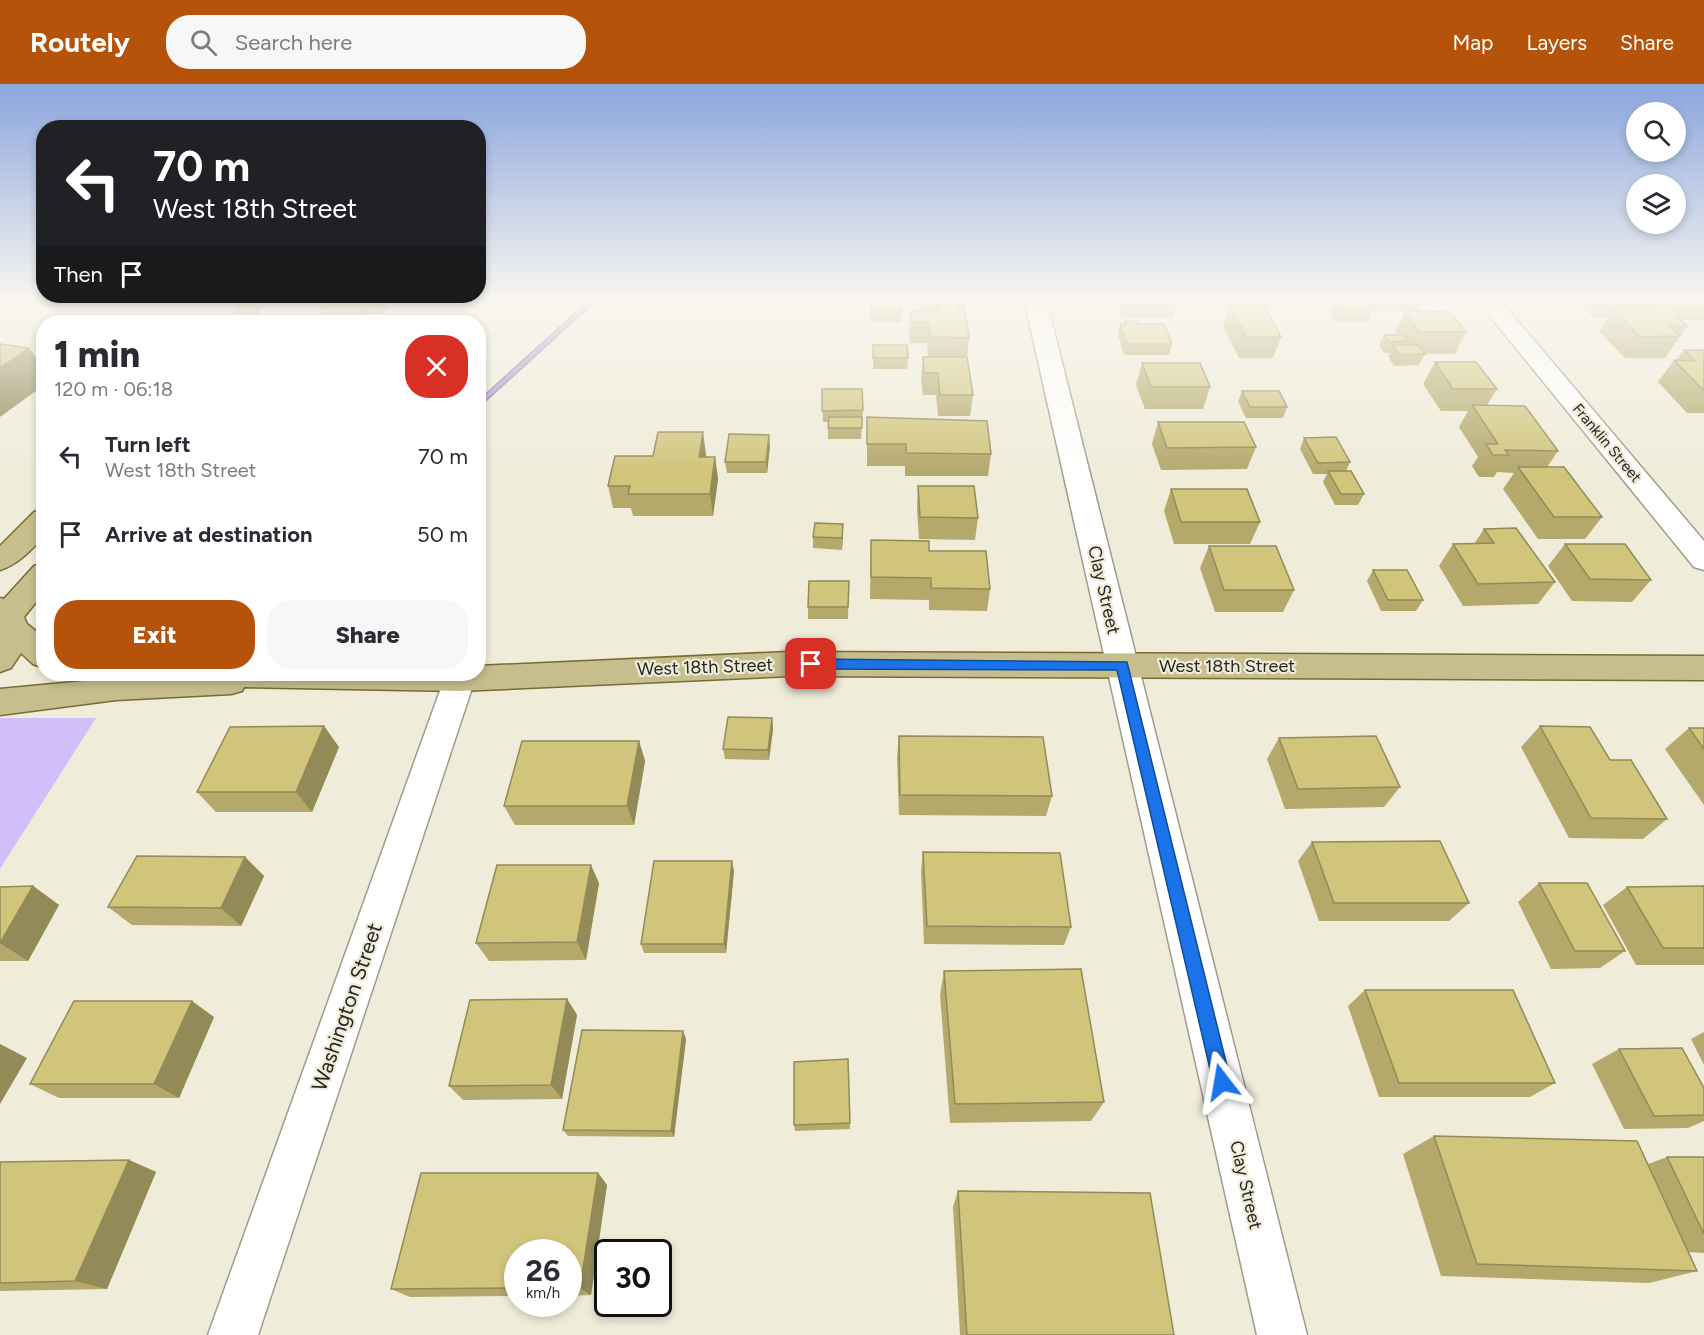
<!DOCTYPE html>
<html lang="en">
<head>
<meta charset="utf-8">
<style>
	:root { --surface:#fff; --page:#f7f7f7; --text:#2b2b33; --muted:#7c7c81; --accent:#b45309 }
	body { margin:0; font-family:Figtree,sans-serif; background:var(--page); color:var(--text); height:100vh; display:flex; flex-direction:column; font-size:22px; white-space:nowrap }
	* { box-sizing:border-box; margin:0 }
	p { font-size:20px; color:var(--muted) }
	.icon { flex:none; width:33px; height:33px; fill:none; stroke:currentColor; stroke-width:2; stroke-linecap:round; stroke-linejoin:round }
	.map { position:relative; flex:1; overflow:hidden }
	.panel { position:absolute; left:36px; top:231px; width:450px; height:366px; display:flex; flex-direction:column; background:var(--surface); border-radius:24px; box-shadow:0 3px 9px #0003 }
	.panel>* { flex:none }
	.banner { position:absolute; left:36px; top:36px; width:450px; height:183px; border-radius:24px; box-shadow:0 3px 9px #0003; background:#202124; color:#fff; overflow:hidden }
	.fabs { position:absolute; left:1626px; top:18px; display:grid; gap:12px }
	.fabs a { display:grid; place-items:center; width:60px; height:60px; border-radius:50%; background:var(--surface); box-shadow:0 3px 9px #0003; font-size:30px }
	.speed { position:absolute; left:504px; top:1155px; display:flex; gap:12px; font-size:30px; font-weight:700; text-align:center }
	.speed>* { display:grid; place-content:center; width:78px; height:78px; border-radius:50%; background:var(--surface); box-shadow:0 3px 9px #0003; line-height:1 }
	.speed small { font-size:15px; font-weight:400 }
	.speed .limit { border:3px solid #111; border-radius:9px; background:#fff; color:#111 }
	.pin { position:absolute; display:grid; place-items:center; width:51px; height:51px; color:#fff; margin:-26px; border-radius:12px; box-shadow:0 3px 9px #0006 }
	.me { position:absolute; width:66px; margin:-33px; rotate:346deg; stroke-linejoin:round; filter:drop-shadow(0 0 4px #0008) }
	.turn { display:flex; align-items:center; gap:21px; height:126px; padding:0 18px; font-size:27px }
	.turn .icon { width:78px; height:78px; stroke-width:2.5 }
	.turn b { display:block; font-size:42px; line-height:51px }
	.then { display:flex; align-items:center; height:57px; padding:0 18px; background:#0003; gap:12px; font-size:22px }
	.round { display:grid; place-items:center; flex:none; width:63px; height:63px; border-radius:24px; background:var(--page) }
	.summary { display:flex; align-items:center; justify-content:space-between; height:102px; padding:0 18px }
	h1 { font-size:36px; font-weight:800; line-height:45px }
	.cta { display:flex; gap:12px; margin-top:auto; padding:12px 18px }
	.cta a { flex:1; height:69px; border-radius:24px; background:var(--accent); color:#fff; font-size:24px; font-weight:800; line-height:69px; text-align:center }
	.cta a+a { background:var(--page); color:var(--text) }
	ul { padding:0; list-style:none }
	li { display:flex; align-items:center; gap:18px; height:78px; padding:0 18px }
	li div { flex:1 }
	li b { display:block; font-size:22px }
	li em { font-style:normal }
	header { display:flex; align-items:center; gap:36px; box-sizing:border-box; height:84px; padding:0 30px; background:var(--accent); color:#fff }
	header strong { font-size:28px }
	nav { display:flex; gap:33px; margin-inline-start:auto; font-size:21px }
	.search { width:420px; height:54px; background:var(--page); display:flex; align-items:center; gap:15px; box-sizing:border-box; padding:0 21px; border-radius:24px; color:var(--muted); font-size:22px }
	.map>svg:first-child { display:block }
</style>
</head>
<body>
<header>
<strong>Routely</strong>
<div class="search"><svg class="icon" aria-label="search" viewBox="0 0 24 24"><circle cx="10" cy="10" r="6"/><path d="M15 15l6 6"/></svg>Search here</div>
<nav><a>Map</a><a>Layers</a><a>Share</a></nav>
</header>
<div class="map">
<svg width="1704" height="1251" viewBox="0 0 1704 1251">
	<rect width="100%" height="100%" fill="#efecda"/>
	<!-- green -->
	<path fill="#d1bffc" d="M0 634H96L0 785Z"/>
	<!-- water -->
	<path fill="#a18ece" stroke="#7c6f9a" stroke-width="1.5" d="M591 215H598L479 323V316Z"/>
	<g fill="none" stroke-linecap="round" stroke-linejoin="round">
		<!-- minor casing -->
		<g stroke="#9e9c8b" stroke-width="3">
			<g id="minor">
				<path d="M1024 215H1046L1307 1251H1257Z"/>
				<path d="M1476 215H1499L1704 457V486L1694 483Z"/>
				<path d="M446 590H472L475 595 258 1251H208Z"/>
			</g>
		</g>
		<!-- major casing -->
		<g stroke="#766c34" stroke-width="3">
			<g id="major">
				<path d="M244 215H266L250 238H228Z"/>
				<path d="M44 425V452C31 466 19 480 0 486V462L34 428Z"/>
				<path d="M44 479V508L24 533 27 540 44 554V584L33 580 21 569 11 584 0 588V514L4 515 34 482Z"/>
				<path d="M789 568 1704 572V596L789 592 459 607 244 603 242 607 231 610 116 616 0 631V605L158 590H478V582Z"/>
			</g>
		</g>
		<!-- minor -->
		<use href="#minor" fill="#fff" fill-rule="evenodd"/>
		<!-- major -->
		<use href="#major" fill="#c6be8c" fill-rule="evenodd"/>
	</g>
	<!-- wall -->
	<g fill="#b4a96b">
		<path d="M0 215H61L54 222 0 219Z"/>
		<path d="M315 215H388L389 219 383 230H368L364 236H324Z"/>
		<path d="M870 215 902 227 901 238H871Z"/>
		<path d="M919 215H966L965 228 969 254 967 273 973 311 970 332H938L936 311H923L921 295 923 273H928L927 259H910L909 248 910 227H919Z"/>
		<path d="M1116 215H1178L1173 233H1122Z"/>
		<path d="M1291 215H1326L1323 222 1293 221Z"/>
		<path d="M1337 215H1422L1416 227 1466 248 1455 270H1424H1425L1419 281 1394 282 1388 272 1389 269H1384L1379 262 1384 251H1396L1395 249 1405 227H1372L1368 238H1335L1329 227 1334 216H1337Z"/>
		<path d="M1576 215H1659L1658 216H1704V236H1681L1687 242 1665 274H1625L1599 247 1608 233H1593Z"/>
		<path d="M1230 221 1281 253 1273 274H1239L1223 242Z"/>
		<path d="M1125 237 1138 240 1172 260 1169 271H1124L1118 251 1120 240H1124Z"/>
		<path d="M873 261 908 274 907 285H873Z"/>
		<path d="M1684 266H1704V329H1687L1658 298 1674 276H1676Z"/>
		<path d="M1435 278 1497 305 1487 321 1558 367 1547 383 1602 433 1585 455H1538L1503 405 1514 389 1497 388 1494 393H1479L1472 382 1478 373 1459 343 1468 327H1441L1423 300Z"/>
		<path d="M1142 279 1210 303 1203 325H1145L1136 301Z"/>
		<path d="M822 305 863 326 861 355H828V338H823Z"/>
		<path d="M1242 307 1287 323 1283 334H1246L1238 318Z"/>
		<path d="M867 333 991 370 988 392H905V382H867Z"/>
		<path d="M1158 338 1256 363 1247 385 1161 386 1152 360Z"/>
		<path d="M1304 354 1350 378 1346 387 1364 410 1358 421H1335L1323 398 1327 390H1313L1300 365Z"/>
		<path d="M770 362 767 389H727L725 378Z"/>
		<path d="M706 370V373H715L718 395 713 432H633L631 424H613L608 402 653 372Z"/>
		<path d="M918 402 978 434 975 456 919 455 917 424Z"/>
		<path d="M1171 405 1260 438 1250 460H1174L1164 427Z"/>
		<path d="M843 440 842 466 813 464V453Z"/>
		<path d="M1484 445 1555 498 1538 520 1463 522 1439 482 1453 460H1474Z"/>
		<path d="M871 456 929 467 990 505 987 527 929 526V516L870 515Z"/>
		<path d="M1565 460 1651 496 1632 518 1572 517 1548 482Z"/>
		<path d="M1209 462 1294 506 1283 528H1215L1200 484Z"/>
		<path d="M1373 486 1423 516 1416 527H1381L1367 497Z"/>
		<path d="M849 497 848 535H808V523Z"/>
		<path d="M772 634 773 645 769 676 725 675 723 665Z"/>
		<path d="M1540 642 1610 676 1667 735 1643 755 1569 754 1521 663Z"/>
		<path d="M1689 644H1704V721L1665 665Z"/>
		<path d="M899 652 1052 712 1046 732 899 731 897 673Z"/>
		<path d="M1279 654 1400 703 1384 723 1285 725 1267 675Z"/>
		<path d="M639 657 645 677 634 741H515L504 722Z"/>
		<path d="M339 663 312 728H216L197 708Z"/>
		<path d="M1312 758 1469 819 1449 837H1319L1298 777Z"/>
		<path d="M923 768 1071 843 1064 861 924 860 921 787Z"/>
		<path d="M245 773 264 792 241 842 132 841 108 823Z"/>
		<path d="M734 787 726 869H644L641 860Z"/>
		<path d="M599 799 586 876 489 877 476 859Z"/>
		<path d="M1539 799 1625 867 1600 884 1551 885 1518 818Z"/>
		<path d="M33 802 59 821 28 877H0V803Z"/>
		<path d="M1704 802V881H1636L1603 821 1627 803Z"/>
		<path d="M944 887 1104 1018 1091 1037 950 1039 940 911Z"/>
		<path d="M1365 906 1555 999 1530 1013H1379L1348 922Z"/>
		<path d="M567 915 577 931 562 1015 463 1016 449 1002Z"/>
		<path d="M214 933 179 1014H59L30 1000Z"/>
		<path d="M683 947 686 955 674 1053 568 1052 563 1046Z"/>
		<path d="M1704 948V981L1691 955Z"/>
		<path d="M1619 965 1704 1004V1037L1688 1044 1624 1045 1592 980Z"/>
		<path d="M848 975 850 1045 795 1047 794 1041Z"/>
		<path d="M1434 1052 1648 1080 1667 1073H1704V1169L1689 1168 1697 1187 1649 1199 1441 1192 1403 1070Z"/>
		<path d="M129 1076 156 1088 107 1205 0 1207V1078Z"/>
		<path d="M598 1089 607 1101 591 1211 568 1212V1168H518V1212L410 1213 391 1205Z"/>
		<path d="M958 1107 1174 1251H960L953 1123Z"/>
	</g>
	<!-- shaded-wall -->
	<g fill="#928a57">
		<path d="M49 215H61L54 222Z"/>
		<path d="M356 215H362L368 230 364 236Z"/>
		<path d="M377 215H388L389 219 383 230Z"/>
		<path d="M29 264 44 284V301L0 333V284Z"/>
		<path d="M703 348 706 370 703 395 699 373Z"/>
		<path d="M769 351 770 362 767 389 766 378Z"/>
		<path d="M715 373 718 395 713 432 710 410Z"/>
		<path d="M843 440V452L842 466V454Z"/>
		<path d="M772 634 773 645 769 676 768 666Z"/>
		<path d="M324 642 339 663 312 728 296 708Z"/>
		<path d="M639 657 645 677 634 741 627 722Z"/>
		<path d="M245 773 264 792 241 842 221 824Z"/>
		<path d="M732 777 734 787 726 869 724 860Z"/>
		<path d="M591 781 599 799 586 876 577 858Z"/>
		<path d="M33 802 59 821 28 877 0 859Z"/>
		<path d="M567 915 577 931 562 1015 551 1001Z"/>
		<path d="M192 917 214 933 179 1014 154 1000Z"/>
		<path d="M683 947 686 955 674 1053 671 1047Z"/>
		<path d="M0 960 27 974 0 1020Z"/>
		<path d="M129 1076 156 1088 107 1205 75 1197Z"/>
		<path d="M598 1089 607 1101 591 1211 580 1204Z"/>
	</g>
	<!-- building -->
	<g fill="#d1c57c" stroke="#928a57" stroke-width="1.5">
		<path d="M870 215H900L902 227H871Z"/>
		<path d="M1334 216H1366L1373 228 1340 227Z"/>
		<path d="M1650 216H1681L1690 224H1673L1683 233H1677L1687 242H1669L1680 252 1640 253 1613 225H1659Z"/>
		<path d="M1675 216H1704V226H1689L1690 224 1681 216Z"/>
		<path d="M939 220H957L958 228H965L969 254 930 253 928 238H911L910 227H939Z"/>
		<path d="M1264 220 1281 253H1246L1230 221Z"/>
		<path d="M1405 227 1450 228 1466 248H1419Z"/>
		<path d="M1125 237H1137L1138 240H1164L1172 260H1127L1120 240H1126Z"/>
		<path d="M1384 251H1403L1408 257 1389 258Z"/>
		<path d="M0 260 29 264 0 284Z"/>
		<path d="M873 261H907L908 274H873Z"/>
		<path d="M1393 261H1418L1425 270 1399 271Z"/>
		<path d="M1684 266H1704V307L1674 276 1695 277Z"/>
		<path d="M923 273H967L973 311H940L938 289H924Z"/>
		<path d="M1435 278H1476L1497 305H1453Z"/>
		<path d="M1142 279H1200L1210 303H1151Z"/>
		<path d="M822 305H862L863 326 822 327Z"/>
		<path d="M1242 307H1279L1287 323H1250Z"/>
		<path d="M1472 321 1525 322 1558 367 1505 366 1509 371H1493L1486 360H1498Z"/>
		<path d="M829 333H862V344H828Z"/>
		<path d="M867 333 987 337 991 370 906 369V360H867Z"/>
		<path d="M1158 338H1244L1256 363 1167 364Z"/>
		<path d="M658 348H703L699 373H715L710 410H628L630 402H608L615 372H653Z"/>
		<path d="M729 350 769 351 766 378H725Z"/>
		<path d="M1336 353 1350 378 1318 379 1304 354Z"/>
		<path d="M1518 383H1564L1602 433H1554Z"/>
		<path d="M1328 387H1351L1364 410H1341Z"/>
		<path d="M918 402H974L978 434 920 433Z"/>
		<path d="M1171 405H1247L1260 438H1181Z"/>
		<path d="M815 439 843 440 842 454 813 453Z"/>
		<path d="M1516 444 1555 498 1478 500 1453 460 1494 459 1484 445Z"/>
		<path d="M871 456 929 457V467H986L990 505 931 504V494L871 493Z"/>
		<path d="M1565 460H1625L1651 496 1590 495Z"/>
		<path d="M1209 462H1276L1294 506H1224Z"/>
		<path d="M1373 486H1407L1423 516H1388Z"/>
		<path d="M809 497H849L848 523H808Z"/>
		<path d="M728 633 772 634 768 666 723 665Z"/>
		<path d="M324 642 296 708H197L230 643Z"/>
		<path d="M1540 642 1590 643 1610 676H1631L1667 735 1591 734Z"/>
		<path d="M1689 644H1704V665Z"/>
		<path d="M899 652 1043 653 1052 712 900 711Z"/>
		<path d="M1376 652 1400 703 1298 705 1279 654Z"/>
		<path d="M522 657H639L627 722H504Z"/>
		<path d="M1440 757 1469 819H1334L1312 758Z"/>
		<path d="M923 768 1060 769 1071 843 927 842Z"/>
		<path d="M137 772 245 773 221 824 108 823Z"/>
		<path d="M654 777H732L724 860H641Z"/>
		<path d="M497 781H591L577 858 476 859Z"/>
		<path d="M1539 799H1587L1625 867H1575Z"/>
		<path d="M33 802 0 859V803Z"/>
		<path d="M1704 802V864H1663L1627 803Z"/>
		<path d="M1081 885 1104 1018 955 1020 944 887Z"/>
		<path d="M1365 906H1513L1555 999H1399Z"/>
		<path d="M567 915 551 1001 449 1002 470 916Z"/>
		<path d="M74 917H192L154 1000H30Z"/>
		<path d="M582 946 683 947 671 1047 563 1046Z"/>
		<path d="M1682 964 1704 1004V1031L1654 1032 1619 965Z"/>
		<path d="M848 975 850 1039 794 1041V978Z"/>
		<path d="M1434 1052 1637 1057 1697 1187 1477 1180Z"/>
		<path d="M1667 1073H1704V1150Z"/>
		<path d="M129 1076 75 1197 0 1199V1078Z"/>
		<path d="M421 1089H598L580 1204H568V1168H518V1204L391 1205Z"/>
		<path d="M958 1107 1150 1109 1174 1251H967Z"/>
	</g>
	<!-- sky -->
	<linearGradient id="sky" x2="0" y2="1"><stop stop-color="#8ba5de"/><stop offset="0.55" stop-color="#f8f6ee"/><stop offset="1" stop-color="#f8f6ee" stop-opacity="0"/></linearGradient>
	<rect width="1704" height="390" fill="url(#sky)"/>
	<!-- route -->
	<path fill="#1a73e8" stroke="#114b97" stroke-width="1.5" d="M811 575 1127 578 1231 998 1228 1004 1222 1007 1215 1004 1213 998 1117 586 811 585 805 580Z"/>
	<g text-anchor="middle" stroke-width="4.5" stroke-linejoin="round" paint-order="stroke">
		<!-- far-street labels -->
		<g font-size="15" fill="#27261f" stroke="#efecda">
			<text transform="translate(1607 359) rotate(50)" y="5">Franklin Street</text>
		</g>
		<!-- street labels -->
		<g font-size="18" fill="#27261f" stroke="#efecda">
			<text transform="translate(1104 506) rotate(77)" y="6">Clay Street</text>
			<text x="1227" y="588">West 18th Street</text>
			<text transform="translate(705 583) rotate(-2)" y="6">West 18th Street</text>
			<text transform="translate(1246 1101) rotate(77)" y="6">Clay Street</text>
		</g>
		<!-- near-street labels -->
		<g font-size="21" fill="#27261f" stroke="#efecda">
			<text transform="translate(347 923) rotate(-71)" y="7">Washington Street</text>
		</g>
	</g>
</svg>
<div class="fabs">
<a><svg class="icon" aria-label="search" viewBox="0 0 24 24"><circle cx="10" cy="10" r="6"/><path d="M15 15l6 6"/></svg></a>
<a><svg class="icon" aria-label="layers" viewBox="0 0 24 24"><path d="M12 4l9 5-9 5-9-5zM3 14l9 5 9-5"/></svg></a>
</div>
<div class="speed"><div>26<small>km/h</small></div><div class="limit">30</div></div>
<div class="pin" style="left:811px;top:580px;background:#d93025"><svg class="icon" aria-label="arrive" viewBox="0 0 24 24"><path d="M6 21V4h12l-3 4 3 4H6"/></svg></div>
<svg class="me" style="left:1222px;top:998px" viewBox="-20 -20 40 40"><path d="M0-17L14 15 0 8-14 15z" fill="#1a73e8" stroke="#fff" stroke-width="4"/></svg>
<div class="banner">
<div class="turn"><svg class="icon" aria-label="left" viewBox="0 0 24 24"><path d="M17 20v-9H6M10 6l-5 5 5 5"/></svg><div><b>70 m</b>West 18th Street</div></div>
<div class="then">Then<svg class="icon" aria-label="arrive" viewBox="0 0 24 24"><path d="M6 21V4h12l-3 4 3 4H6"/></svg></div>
</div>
<section class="panel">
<div class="summary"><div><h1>1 min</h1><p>120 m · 06:18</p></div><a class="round" style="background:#d93025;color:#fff"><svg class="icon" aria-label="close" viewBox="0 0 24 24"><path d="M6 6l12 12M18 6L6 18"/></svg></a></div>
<ul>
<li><svg class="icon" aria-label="left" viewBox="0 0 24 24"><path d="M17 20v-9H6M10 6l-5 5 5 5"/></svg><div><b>Turn left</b><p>West 18th Street</p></div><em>70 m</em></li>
<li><svg class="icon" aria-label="arrive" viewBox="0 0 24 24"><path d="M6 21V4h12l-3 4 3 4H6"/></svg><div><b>Arrive at destination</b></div><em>50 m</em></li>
</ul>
<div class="cta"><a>Exit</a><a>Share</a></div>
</section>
</div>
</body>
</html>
